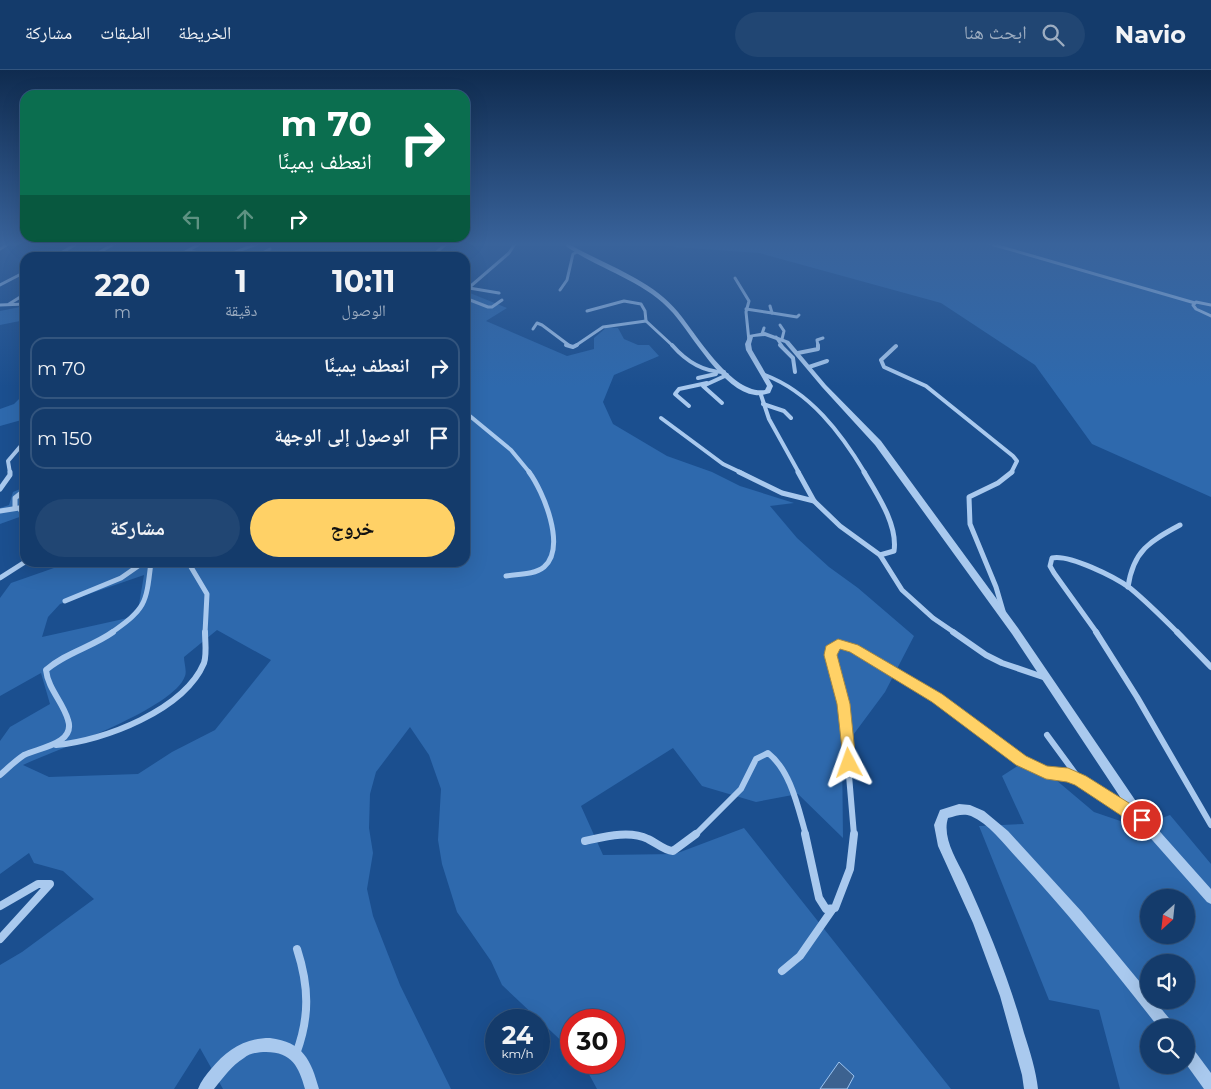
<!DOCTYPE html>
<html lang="ar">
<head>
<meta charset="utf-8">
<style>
	:root { --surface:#143b6b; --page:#214673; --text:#f1f3f6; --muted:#9dadc1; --line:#33557e; --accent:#ffd166 }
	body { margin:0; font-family:Montserrat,"Noto Naskh Arabic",sans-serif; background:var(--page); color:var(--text); direction:rtl; height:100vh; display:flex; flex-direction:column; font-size:19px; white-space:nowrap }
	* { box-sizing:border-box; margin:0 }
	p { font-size:16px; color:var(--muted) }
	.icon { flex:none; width:28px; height:28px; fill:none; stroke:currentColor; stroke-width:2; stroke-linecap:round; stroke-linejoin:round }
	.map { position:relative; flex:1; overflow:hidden; direction:ltr }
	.drawer { position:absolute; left:20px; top:182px; width:450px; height:315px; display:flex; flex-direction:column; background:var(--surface); border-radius:15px; box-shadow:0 5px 20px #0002,0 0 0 1px var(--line); direction:rtl }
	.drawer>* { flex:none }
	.top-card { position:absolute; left:20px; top:20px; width:450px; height:152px; border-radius:15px; box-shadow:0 5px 20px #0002,0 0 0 1px var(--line); direction:rtl; background:#0b6e4f; color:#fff; overflow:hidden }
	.needle { width:32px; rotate:207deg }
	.buttons { position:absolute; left:1140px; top:819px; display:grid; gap:10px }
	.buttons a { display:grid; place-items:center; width:55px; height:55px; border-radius:50%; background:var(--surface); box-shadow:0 5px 20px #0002,0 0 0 1px var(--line); font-size:25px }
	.speed { position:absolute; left:485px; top:939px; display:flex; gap:10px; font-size:25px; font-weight:700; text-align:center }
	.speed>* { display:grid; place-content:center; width:65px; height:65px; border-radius:50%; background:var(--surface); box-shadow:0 5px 20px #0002,0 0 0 1px var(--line); line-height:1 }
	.speed small { font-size:12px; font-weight:400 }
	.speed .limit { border:8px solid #d22; background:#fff; color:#111 }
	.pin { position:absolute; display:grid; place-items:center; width:42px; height:42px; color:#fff; margin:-21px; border:2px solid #fff; border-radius:50%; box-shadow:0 1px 5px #0007 }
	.me { position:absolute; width:55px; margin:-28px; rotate:356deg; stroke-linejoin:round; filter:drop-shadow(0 0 4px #0008) }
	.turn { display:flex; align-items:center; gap:18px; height:105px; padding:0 15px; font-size:22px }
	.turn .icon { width:65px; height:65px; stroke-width:2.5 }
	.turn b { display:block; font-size:35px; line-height:42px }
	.lanes { display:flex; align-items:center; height:48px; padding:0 15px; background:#0003; justify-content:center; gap:25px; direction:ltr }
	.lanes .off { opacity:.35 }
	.eta { display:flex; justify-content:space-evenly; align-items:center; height:85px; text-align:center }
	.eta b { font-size:30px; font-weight:700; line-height:35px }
	.cta { display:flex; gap:10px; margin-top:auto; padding:10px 15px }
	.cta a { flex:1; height:58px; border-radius:30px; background:var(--accent); color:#111; font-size:20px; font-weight:700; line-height:58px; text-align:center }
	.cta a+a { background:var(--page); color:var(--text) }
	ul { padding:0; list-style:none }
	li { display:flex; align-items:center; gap:15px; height:62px; margin:0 10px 8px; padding:0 5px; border:2px solid var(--line); border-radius:15px }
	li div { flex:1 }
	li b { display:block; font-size:19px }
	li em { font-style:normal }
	header { display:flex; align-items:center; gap:30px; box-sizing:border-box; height:70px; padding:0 25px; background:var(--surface); border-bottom:1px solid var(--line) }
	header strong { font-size:24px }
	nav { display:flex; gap:28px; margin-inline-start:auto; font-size:18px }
	.search { width:350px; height:45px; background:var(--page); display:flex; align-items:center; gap:12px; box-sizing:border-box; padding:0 18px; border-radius:28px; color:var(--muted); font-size:19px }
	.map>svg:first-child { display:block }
</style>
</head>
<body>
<header>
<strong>Navio</strong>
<div class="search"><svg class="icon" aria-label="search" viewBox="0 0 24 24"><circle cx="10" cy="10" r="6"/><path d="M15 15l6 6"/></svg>ابحث هنا</div>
<nav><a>الخريطة</a><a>الطبقات</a><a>مشاركة</a></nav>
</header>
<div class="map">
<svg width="1211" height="1019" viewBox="0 0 1211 1019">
	<rect width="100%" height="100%" fill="#1b4f8f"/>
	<!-- green -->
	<g fill="#2e69ad" fill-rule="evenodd">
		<path d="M75 174H108L84 187 52 188Z"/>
		<path d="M667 174H1211V427L1092 374 1035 295 941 233 759 183 675 177Z"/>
		<path d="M465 221 507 238 486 251 567 286 594 279V268L607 257 618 258 624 269 638 275H649L659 286 614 305 603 332 613 354 667 386 712 402 740 416 794 433 770 436 797 468 829 497 858 518 914 566 885 622 842 680 843 768 798 724 756 732 702 716 673 678 581 736 603 785 675 784 744 758 951 1019H597L583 993 614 992V950H571V980L502 915 491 891 457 842 442 794 438 770 441 719 429 685 410 657 376 702 370 724 369 758 373 783 367 819 373 846 400 915 451 1019H223L200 978 174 1019H0V895L22 882 94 829 63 801 34 793 29 783 0 804V671L10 657 50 634 41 603 0 626V528L11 513 71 492H465ZM144 505 137 546 42 567 48 547 60 534ZM217 560 271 590 215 660 172 682 138 704 49 707 23 695C55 680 174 639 185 606 187 601 184 593 184 587Z"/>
		<path d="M25 236V250L0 255V241Z"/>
		<path d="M25 323V349L0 356V339L14 334Z"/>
		<path d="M25 417V445L0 454V438L9 435 13 422Z"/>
		<path d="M1030 688 1094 742 1138 757 1170 745 1211 794V1019H1120L1099 940 1049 930 979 756 1024 754 1002 706ZM1149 828H1186V865H1149ZM1149 892H1186V930H1149ZM1149 958H1186V995H1149Z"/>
	</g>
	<!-- water -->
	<path fill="#3c6290" stroke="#9cc4f0" d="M839 992 854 1006 847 1019H820Z"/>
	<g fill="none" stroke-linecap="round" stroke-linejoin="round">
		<!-- minor-far4 -->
		<g stroke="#a9c9ee" stroke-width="3">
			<path d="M991 174 1195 233"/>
			<path d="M0 179 8 174"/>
			<path d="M188 181 222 187 257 174"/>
			<path d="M53 188 76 174"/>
			<path d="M89 188 114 174"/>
			<path d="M174 188 200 174"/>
			<path d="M236 188 257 186 270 179"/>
			<path d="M430 188 446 174"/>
			<path d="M735 208 749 231 746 242 749 271"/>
			<path d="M0 215 25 202"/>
			<path d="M469 218 499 223"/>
			<path d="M560 220 567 210 573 184 577 182"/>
			<path d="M465 221 509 183 515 174"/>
			<path d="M465 228 488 237H492L502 230"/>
			<path d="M9 234 25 224"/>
			<path d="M0 235 25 234"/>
			<path d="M1211 235 1196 232 1193 235 1196 239 1211 246"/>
			<path d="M746 239 772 243 770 236"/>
			<path d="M587 241 624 231 641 234 645 241 646 251 673 276"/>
			<path d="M772 243 797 247 799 245"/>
			<path d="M780 255 784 261 782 269"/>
			<path d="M533 259 537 253 542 255 570 276"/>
			<path d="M762 264 764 258"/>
			<path d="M776 267 782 276"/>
			<path d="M575 276 603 257 646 251"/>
			<path d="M818 276 817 270 823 268"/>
		</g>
		<!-- minor-far3 -->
		<g stroke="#a9c9ee" stroke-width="4">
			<path d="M566 275 573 277 577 275"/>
			<path d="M672 275C685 290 703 302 724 302"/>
			<path d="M780 275 793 288 795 302"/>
			<path d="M896 276 881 290 884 297 926 316 1013 386 1017 391 1011 403"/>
			<path d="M798 283 818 279V275"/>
			<path d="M809 297 827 291"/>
			<path d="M765 305C810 322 841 363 865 403"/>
			<path d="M698 308 716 304"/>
			<path d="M761 325 769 349 799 403"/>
			<path d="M722 333 703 316 727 305"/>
			<path d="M763 334 784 341 791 348"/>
			<path d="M689 336 675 324 679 319 707 313"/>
			<path d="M465 342 511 380 530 403"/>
			<path d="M661 348 723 394 742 403"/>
			<path d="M10 403 8 391 25 371"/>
		</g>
		<!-- minor-far2 -->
		<g stroke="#a9c9ee" stroke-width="5">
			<path d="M739 402 782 423 814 431"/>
			<path d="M798 402 814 431 840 456 880 485 902 520 933 548 955 563"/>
			<path d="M864 402C877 424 898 455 894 481L880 485"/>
			<path d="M0 419 10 405V402"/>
			<path d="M15 438V428L25 420"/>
			<path d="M0 441 19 438 22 442"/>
			<path d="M188 492 207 524 205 563"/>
			<path d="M506 506C518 504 534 505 544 497 567 477 543 421 529 402"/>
			<path d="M0 508 25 492"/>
			<path d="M1128 517C1133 481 1150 471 1180 455"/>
			<path d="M65 531 121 508 144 492"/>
			<path d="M1003 541 996 517 970 454 969 427 998 413 1012 402"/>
			<path d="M111 563C146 538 146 535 151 492"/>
			<path d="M1097 563 1054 503 1050 496 1052 488C1069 484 1115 507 1130 518 1147 532 1163 548 1178 563"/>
		</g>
		<!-- minor-far1 -->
		<g stroke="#a9c9ee" stroke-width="6">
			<path d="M953 562 986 585 1002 593 1046 608"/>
			<path d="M1096 562 1137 627 1211 755"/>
			<path d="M1177 562 1211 597"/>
			<path d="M1047 665 1080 710"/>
			<path d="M56 675C104 671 184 640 204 593 207 584 205 571 205 562"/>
			<path d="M0 705C8 698 15 691 24 685 38 678 76 674 68 650 63 632 48 619 46 600 65 583 92 577 113 562"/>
			<path d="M622 765H629"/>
			<path d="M695 765 741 719 756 689 768 683C791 701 798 738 806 765"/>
			<path d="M854 765 843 634 831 585V579L838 574 854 578 937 628 1021 691 1046 702 1068 705 1080 710 1136 746"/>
		</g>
		<!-- minor -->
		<g stroke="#a9c9ee" stroke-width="8">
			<path d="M805 764 819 828 826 839 835 838 850 799 854 764"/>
			<path d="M585 771C604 767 629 760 648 769 657 773 663 780 673 781L696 764"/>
			<path d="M0 836 38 814H50L0 869"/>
			<path d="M782 901 800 886 832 840"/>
			<path d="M296 984C310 947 309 916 297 879"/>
		</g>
		<!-- tertiary -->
		<g fill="#a9c9ee" fill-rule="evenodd">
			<path d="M563 174H569C605 195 651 209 678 242 697 265 732 325 765 320L767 316 746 280 745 274 749 265 765 262 789 271 826 315 881 371 1018 558 1146 746 1211 819V834L1207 832 1138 754 1012 564 875 375 822 317 785 273 765 266 753 267 751 274 752 280 773 316 770 323C766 324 760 326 755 325 723 321 693 266 673 243 643 209 598 200 563 174Z"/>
			<path d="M959 734 970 735 984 741 1008 761 1082 842 1149 923V930H1154L1173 953 1175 958H1159C1113 899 1067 842 1016 787 1003 773 989 754 971 746 963 743 956 746 948 748 942 767 956 789 964 805 988 857 1009 909 1024 963 1030 982 1036 1000 1038 1019H1024L1022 1005 1000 926 973 853 938 776 934 755 940 740Z"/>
			<path d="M270 968C303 972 311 990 319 1019H305C299 997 292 982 266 982 259 982 250 983 244 988 232 995 223 1008 214 1019H198C201 1011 206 1005 211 999 227 980 244 968 270 968Z"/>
			<path d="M1186 974 1191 976 1211 1003V1019H1204L1186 994Z"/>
		</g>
	</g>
	<!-- sky -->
	<linearGradient id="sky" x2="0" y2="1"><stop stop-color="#0f2b4f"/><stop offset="0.55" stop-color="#39639b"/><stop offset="1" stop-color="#39639b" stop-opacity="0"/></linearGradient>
	<rect width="1211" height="317" fill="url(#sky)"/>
	<!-- route -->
	<path fill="#ffd166" stroke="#a68842" d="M838 569 858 575 942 624 1026 686 1047 696 1068 698 1086 706 1148 745 1150 750 1148 756 1142 758 1137 756 1075 715 1067 712 1046 709 1016 695 932 632 850 582 840 579 837 585 850 634 856 693 854 697 849 699 844 697 837 634 824 585 826 576Z"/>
</svg>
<div class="buttons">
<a><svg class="needle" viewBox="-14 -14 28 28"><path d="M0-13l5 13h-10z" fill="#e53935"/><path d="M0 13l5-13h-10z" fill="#9dadc1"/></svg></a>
<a><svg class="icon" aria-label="sound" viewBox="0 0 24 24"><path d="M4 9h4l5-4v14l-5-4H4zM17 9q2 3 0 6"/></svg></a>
<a><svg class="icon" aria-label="search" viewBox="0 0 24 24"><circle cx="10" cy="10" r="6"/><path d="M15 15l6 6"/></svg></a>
</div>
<div class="speed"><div>24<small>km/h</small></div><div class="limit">30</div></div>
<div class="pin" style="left:1142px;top:750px;background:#d93025"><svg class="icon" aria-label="arrive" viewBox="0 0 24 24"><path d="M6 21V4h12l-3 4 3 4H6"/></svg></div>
<svg class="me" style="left:849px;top:693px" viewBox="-20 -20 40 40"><path d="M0-17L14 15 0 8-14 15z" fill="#ffd166" stroke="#fff" stroke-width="4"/></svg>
<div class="top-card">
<div class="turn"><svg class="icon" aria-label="right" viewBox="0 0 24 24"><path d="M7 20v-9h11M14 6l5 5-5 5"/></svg><div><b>70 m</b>انعطف يمينًا</div></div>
<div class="lanes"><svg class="icon off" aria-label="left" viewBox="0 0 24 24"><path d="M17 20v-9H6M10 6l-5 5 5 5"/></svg><svg class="icon off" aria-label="ahead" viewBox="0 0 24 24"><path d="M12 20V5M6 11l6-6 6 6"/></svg><svg class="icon" aria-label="right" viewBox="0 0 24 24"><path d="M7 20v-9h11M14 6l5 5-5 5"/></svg></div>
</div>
<section class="drawer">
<div class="eta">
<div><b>10:11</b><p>الوصول</p></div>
<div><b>1</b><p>دقيقة</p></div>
<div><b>220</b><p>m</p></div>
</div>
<ul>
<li><svg class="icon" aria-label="right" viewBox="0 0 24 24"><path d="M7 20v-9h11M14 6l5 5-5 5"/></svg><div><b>انعطف يمينًا</b></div><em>70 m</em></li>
<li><svg class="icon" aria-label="arrive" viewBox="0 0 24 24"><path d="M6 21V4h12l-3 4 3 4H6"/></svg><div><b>الوصول إلى الوجهة</b></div><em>150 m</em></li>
</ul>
<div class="cta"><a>خروج</a><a>مشاركة</a></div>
</section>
</div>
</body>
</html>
